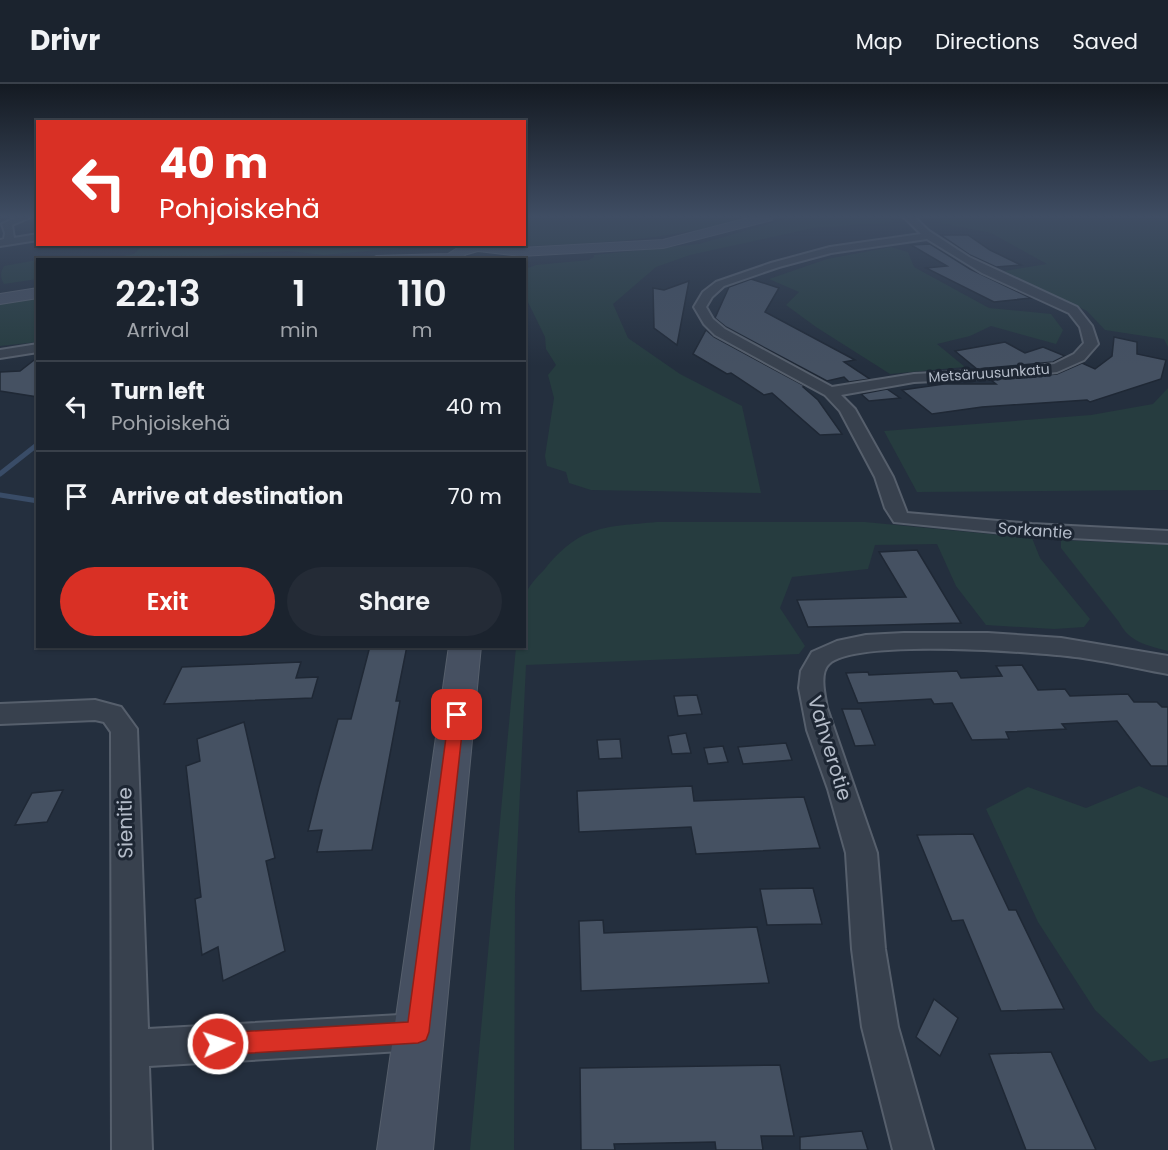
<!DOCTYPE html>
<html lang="en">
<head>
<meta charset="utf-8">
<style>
	:root { --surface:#1b232e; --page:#242b36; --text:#f1f3f6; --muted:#a0a4aa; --line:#39404a; --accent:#d93025 }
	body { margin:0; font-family:Poppins,sans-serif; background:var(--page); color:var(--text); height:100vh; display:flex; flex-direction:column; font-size:22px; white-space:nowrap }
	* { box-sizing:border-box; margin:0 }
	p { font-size:20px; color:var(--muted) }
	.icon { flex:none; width:33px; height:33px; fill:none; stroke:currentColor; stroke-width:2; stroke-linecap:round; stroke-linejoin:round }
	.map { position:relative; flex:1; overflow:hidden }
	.panel { position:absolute; left:36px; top:174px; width:490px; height:390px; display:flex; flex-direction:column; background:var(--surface); border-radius:0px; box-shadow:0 2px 4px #0004,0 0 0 2px var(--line) }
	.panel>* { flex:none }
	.hud { position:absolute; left:36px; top:36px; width:490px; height:126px; border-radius:0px; box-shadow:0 2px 4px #0004,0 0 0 2px var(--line); background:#d93025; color:#fff; overflow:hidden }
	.pin { position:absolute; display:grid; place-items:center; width:51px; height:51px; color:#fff; margin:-26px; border-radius:12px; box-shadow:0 3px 9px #0006 }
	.me { position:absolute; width:66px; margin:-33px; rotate:87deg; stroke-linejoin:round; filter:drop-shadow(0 0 4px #0008) }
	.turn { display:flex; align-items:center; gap:21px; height:126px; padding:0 24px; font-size:27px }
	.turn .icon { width:78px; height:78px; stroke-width:2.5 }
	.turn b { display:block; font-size:42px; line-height:51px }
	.eta { display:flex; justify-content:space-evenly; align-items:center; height:102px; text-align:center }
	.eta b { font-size:36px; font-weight:600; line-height:42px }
	.action { display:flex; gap:12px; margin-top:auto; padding:12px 24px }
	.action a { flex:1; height:69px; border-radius:36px; background:var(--accent); color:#fff; font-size:24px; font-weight:600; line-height:69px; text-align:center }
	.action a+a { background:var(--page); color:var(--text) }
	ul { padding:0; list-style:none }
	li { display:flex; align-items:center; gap:18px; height:90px; padding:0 24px; border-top:2px solid var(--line) }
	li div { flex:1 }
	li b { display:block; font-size:22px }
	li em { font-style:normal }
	header { display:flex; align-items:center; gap:36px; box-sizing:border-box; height:84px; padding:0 30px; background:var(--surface); border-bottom:2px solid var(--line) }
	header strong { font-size:28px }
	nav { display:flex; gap:33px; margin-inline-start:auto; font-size:21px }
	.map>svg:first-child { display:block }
</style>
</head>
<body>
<header>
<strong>Drivr</strong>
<nav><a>Map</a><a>Directions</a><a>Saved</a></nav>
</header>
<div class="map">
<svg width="1168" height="1066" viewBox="0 0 1168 1066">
	<rect width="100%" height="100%" fill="#242f3e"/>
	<!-- green -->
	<g fill="#263c3f">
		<path d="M525 133H745C674 156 601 159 527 162Z"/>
		<path d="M792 133H889L894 138 813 144 690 171 656 183 613 220 628 254 680 290 742 322 761 409 591 406 569 399 566 388 547 382 545 372 554 314 548 291 556 281 546 265 545 253 525 212V185L536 181 589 176 594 173V171L699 160Z"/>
		<path d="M939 133H1168V263L1164 255 1105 246 1087 227 1004 187 1047 180 991 149 941 139Z"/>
		<path d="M144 160H433V161L324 171 289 167 230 170 182 176 39 175 81 172 112 174 134 170Z"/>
		<path d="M891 163 908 168 914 183 989 224 1051 230 1063 246 1056 260 991 242 970 252 937 260 965 283 890 290 816 243 786 221 799 208 769 195 827 175Z"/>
		<path d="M37 176V195L4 200C0 193 0 189 4 182Z"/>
		<path d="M37 213V258L0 262V220Z"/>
		<path d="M1168 304V406L917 408 884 347 1091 331 1153 320Z"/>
		<path d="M657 438H865L1032 454 1040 474 1090 535 1084 543 1054 545 986 541 956 502 937 460 875 461 868 485 792 493 780 524 805 562 799 570 526 581 515 812 514 1066H470L516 563 525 562C525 547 521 527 525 512 528 502 537 493 544 486 580 441 604 443 657 438Z"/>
		<path d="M1061 456 1168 461V567C1147 561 1130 559 1119 538L1061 464Z"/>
		<path d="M1139 702 1168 714V974L1150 978 1095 926 1038 838 986 725 1028 703 1086 724Z"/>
	</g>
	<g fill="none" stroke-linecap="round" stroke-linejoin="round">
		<!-- stream -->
		<g stroke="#394c67" stroke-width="5">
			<path d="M0 390 38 360"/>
			<path d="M0 411 38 417"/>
		</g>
	</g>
	<!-- building -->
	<g fill="#455162" stroke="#1f2835" stroke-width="1.5">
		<path d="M941 151H968L990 166 1021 181 996 183 970 171Z"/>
		<path d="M930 160 970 185 1031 214 994 218 926 184 947 182 911 161Z"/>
		<path d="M751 195 779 204 765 228 855 276 844 278 870 295 849 298 844 293 827 297 726 243 715 234 729 203Z"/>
		<path d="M689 197 677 261 654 244 653 204 664 206Z"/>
		<path d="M706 246 714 253 805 302 803 303 818 316 842 350 820 351 772 309 764 311 731 289 727 290 693 270Z"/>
		<path d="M1114 253 1137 258V270L1166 276 1161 295 1090 318 1087 316 982 323 932 330 902 306 944 300H996L991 296 1057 290 1082 279 1095 285 1112 272Z"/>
		<path d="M1005 258 1025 269 1043 263 1065 272 1053 278 977 285 955 267Z"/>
		<path d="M38 273V313L0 307V288L20 287Z"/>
		<path d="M887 305 900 314 869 317 861 310Z"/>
		<path d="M917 466 961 539 808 543 797 516 906 513 879 468Z"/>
		<path d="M370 562H407L396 617H400L372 766 317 768 322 746 308 747 319 703 338 635H351Z"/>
		<path d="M301 578 296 594 318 593 312 614 164 620 182 583Z"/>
		<path d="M1022 581 1038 606 1065 605 1070 612 1128 610 1134 618H1157L1162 623H1168V682H1151L1117 637 1062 640 1066 645 1006 648 1009 655 972 656 952 619 934 620 931 615 858 619 846 589 868 588 869 591 957 587 961 594 1002 592 996 582Z"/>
		<path d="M697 611 702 630 678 632 674 612Z"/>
		<path d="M842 625H861L875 661 855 662Z"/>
		<path d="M244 638 275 774 266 777 285 867 223 897 218 863 202 871 195 815 201 813 186 682 200 677 197 655Z"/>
		<path d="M686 649 691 669 672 670 668 652Z"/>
		<path d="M620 655 622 674 599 675 597 656Z"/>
		<path d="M786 659 792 676 743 680 738 663Z"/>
		<path d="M723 662 728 678 708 680 704 664Z"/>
		<path d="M692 702 694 717 804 713 820 764 696 770 691 743 579 748 577 707Z"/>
		<path d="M63 706 47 738 15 741 32 709Z"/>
		<path d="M973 750 1009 826H1016L1064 925 1001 927 963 836 952 837 917 751Z"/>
		<path d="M813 804 822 840 767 841 760 805Z"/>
		<path d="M603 836 604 849 757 843 769 899 581 907 579 837Z"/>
		<path d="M934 915 958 934 940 972 916 953Z"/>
		<path d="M1051 968 1096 1066H1026L989 970Z"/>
		<path d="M780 981 794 1052H761L763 1066H716L715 1058 614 1060 615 1066H581L580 984Z"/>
		<path d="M862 1047 868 1066H800V1053Z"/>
	</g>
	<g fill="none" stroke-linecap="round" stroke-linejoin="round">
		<!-- street casing -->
		<g stroke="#565f6c" stroke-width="4">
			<g id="street">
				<path d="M17 133H31L12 141 14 154 38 150V156L0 162V156L4 155 5 149 2 140Z"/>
				<path d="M904 133H914L929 147 969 173 1077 223 1092 242 1098 260 1084 276 1057 288 1014 293 914 298 841 311 855 325 893 393 907 429 1032 440 1168 447V459L1032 452 894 438 885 424 875 393 840 327 825 311 715 251 704 240 694 223 703 208 716 198 771 179 830 163 921 150ZM927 155 982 189 1069 229 1080 243 1084 259 1074 270 1054 280 1014 285 914 290 832 303 725 245 713 235 706 223 712 213 724 202 779 183 831 169Z"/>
				<path d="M38 260V268L0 274V266Z"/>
				<path d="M904 549H988L1061 554 1168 572V590C1140 585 1111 578 1083 574 1042 568 856 554 829 580 819 589 825 612 827 624L877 769 885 865 898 943 933 1066H893L862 943 852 865 846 769 828 705 807 646 799 604 801 587 812 568 837 557 866 551Z"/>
				<path d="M95 616 121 623 137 645 148 945 418 930 431 935 436 948 431 961 418 966 149 982 152 1066H112L111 648 104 638 95 636 0 640V620Z"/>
			</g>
		</g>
		<!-- secondary casing -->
		<g stroke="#565f6c" stroke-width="2">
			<g id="secondary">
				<path d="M752 133H773L772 136 663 164 520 172 478 167 464 171 468 176H369L376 172 448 170 464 160H497L520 164 663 156Z"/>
				<path d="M38 204V214L0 220V210Z"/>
				<path d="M449 562H481L433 1066H377Z"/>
			</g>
		</g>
		<!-- street -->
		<use href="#street" fill="#38414e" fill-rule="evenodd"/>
		<!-- secondary -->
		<use href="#secondary" fill="#465061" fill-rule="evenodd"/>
	</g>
	<!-- sky -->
	<linearGradient id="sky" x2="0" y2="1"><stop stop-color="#141a22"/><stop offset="0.47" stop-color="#3f4d63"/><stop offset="1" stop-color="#3f4d63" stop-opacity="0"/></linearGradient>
	<rect width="1168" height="282" fill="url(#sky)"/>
	<!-- route -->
	<path fill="#d93025" stroke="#8d1f18" stroke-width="1.5" d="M457 624 462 626 464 631 429 948 426 956 418 959 218 971 210 968 207 960 210 952 218 949 408 938 449 631 451 626Z"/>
	<g text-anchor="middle" stroke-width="6" stroke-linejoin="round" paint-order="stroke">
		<!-- far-street labels -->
		<g font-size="14" fill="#b4bcc9" stroke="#1d2633">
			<text transform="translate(989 289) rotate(-4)" y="5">Metsäruusunkatu</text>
		</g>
		<!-- street labels -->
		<g font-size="16" fill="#b4bcc9" stroke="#1d2633">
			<text transform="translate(1035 446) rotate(4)" y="6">Sorkantie</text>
		</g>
		<!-- near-street labels -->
		<g font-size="20" fill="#b4bcc9" stroke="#1d2633">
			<text transform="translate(830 664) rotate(73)" y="7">Vahverotie</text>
			<text transform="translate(125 739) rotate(-91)" y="7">Sienitie</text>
		</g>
	</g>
</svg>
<div class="pin" style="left:457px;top:631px;background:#d93025"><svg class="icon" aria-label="arrive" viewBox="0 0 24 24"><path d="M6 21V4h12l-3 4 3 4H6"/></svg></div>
<svg class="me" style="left:218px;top:960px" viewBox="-20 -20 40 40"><circle r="17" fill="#d93025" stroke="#fff" stroke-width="3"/><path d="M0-11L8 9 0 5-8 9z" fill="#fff"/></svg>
<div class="hud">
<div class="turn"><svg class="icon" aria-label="left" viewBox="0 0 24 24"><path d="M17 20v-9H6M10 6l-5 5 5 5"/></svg><div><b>40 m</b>Pohjoiskehä</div></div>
</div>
<section class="panel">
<div class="eta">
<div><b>22:13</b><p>Arrival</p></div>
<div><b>1</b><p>min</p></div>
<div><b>110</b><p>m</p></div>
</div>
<ul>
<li><svg class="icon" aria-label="left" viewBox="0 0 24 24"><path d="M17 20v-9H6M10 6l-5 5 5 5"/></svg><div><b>Turn left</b><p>Pohjoiskehä</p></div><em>40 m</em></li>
<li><svg class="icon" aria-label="arrive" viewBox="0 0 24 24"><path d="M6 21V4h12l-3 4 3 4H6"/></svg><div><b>Arrive at destination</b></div><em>70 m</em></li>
</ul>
<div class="action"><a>Exit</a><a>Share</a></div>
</section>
</div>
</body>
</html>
